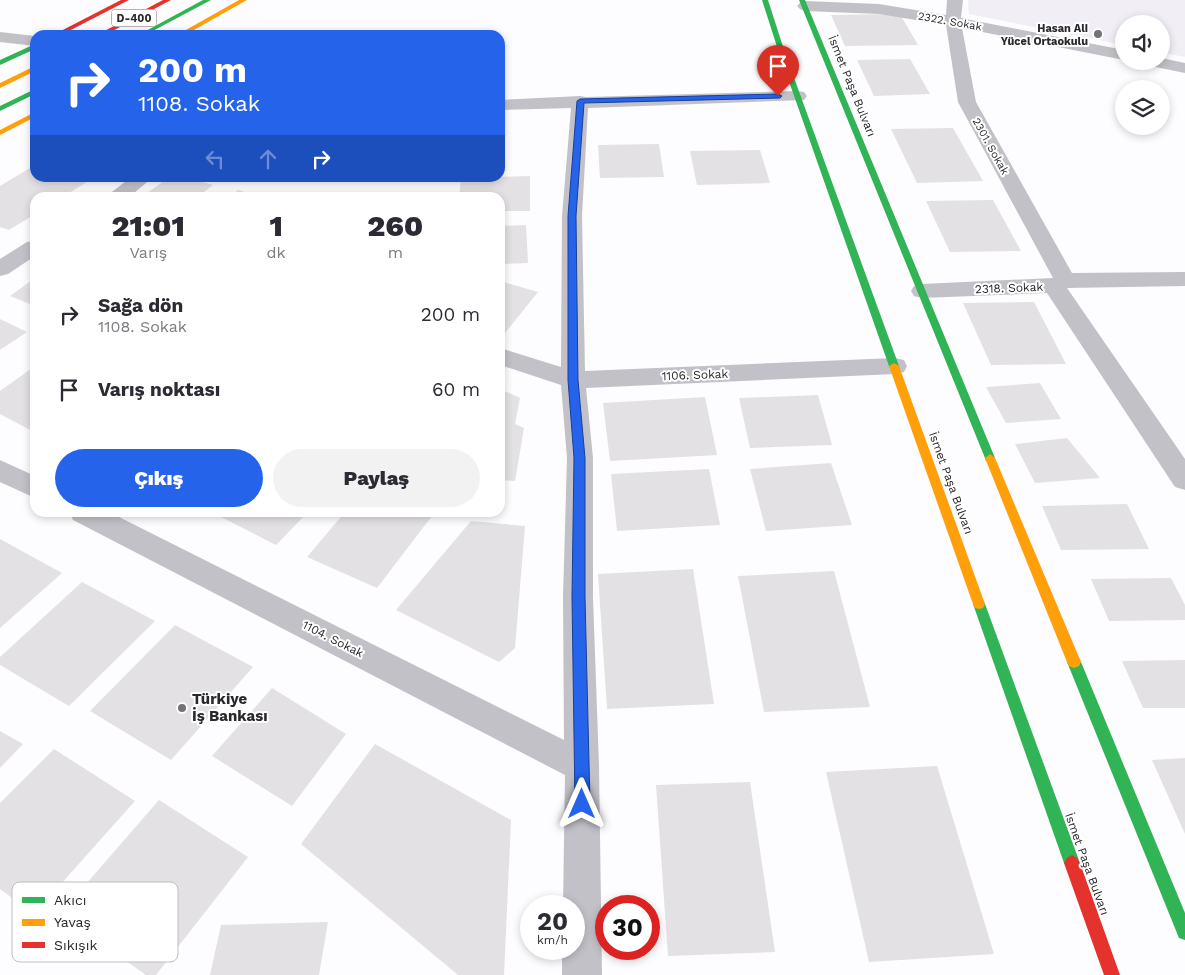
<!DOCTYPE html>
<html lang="tr">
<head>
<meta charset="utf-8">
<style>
	:root { --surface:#fff; --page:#f2f2f3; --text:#2b2b33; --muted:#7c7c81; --accent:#2563eb }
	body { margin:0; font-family:"Work Sans",sans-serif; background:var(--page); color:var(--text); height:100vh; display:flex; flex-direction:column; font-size:19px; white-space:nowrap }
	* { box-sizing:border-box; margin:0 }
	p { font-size:16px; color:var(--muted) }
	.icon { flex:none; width:28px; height:28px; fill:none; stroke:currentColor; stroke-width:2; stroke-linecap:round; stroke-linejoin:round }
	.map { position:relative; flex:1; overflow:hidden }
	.drawer { position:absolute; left:30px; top:192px; width:475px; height:325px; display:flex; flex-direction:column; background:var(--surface); border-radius:15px; box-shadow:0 2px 8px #0003 }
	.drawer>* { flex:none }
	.guide { position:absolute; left:30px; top:30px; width:475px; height:152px; border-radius:15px; box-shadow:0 2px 8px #0003; background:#2563eb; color:#fff; overflow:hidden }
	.buttons { position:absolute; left:1115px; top:15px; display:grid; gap:10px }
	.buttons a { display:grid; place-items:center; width:55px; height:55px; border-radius:50%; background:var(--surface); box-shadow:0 2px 8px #0003; font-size:25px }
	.speed { position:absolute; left:520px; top:895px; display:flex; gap:10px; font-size:25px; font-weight:700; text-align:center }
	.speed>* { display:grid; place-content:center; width:65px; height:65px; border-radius:50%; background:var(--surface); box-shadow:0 2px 8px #0003; line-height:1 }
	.speed small { font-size:12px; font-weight:400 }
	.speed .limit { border:8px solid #d22; background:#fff; color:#111 }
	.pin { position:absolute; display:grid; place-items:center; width:42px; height:42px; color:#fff; margin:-51px -21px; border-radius:50% 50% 50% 0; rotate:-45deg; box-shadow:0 0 5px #0007 }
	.pin .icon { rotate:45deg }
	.me { position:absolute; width:55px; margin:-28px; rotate:0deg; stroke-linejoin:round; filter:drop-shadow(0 0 4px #0008) }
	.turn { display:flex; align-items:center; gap:18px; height:105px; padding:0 25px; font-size:22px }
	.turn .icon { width:65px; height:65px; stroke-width:2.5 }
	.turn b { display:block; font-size:35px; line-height:42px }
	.lanes { display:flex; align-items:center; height:48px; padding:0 25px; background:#0003; justify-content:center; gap:25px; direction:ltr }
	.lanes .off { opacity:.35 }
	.eta { display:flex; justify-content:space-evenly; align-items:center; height:85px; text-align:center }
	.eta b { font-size:30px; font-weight:800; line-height:35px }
	.cta { display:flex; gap:10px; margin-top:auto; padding:10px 25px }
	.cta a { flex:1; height:58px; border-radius:30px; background:var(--accent); color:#fff; font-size:20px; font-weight:800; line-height:58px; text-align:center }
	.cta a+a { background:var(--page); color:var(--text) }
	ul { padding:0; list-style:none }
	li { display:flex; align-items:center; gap:15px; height:75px; padding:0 25px }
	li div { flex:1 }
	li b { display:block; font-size:19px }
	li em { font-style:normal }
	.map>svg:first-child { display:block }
</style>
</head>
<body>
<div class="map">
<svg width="1185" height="975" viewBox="0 0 1185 975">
	<rect width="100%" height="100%" fill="#fdfcfe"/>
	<!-- built -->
	<path fill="#f1eef6" d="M968 0H1185V57L1161 52V24H1124V45L969 14Z"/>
	<!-- building -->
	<g fill="#e3e1e3">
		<path d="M900 14 918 45 845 46 831 15Z"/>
		<path d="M910 59 930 94 874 96 857 60Z"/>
		<path d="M953 128 983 181 917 183 891 129Z"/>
		<path d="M659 144 664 177 600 178 598 145Z"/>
		<path d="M760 150 770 183 697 185 690 151Z"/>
		<path d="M35 165V178H93L61 198H35V214L9 230 0 227V186Z"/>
		<path d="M530 176V211H500V198H459L461 178Z"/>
		<path d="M168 178H188L213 185 196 198H140Z"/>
		<path d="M238 190 261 197V198H229Z"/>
		<path d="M993 200 1021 251 950 252 926 201Z"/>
		<path d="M526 225 528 263 500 264V226Z"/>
		<path d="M35 278V306L10 296Z"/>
		<path d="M500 281 538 292 505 333 500 332Z"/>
		<path d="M1034 302 1066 364 991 365 963 303Z"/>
		<path d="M0 319 27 332 0 350Z"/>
		<path d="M35 366V429L32 431 0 414V391Z"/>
		<path d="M1040 383 1061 419 1006 423 986 387Z"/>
		<path d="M500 389 520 398 515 424 524 428 515 481 500 480Z"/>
		<path d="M818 395 832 445 750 448 739 398Z"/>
		<path d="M705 397 717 455 610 461 603 403Z"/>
		<path d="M1067 438 1100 478 1035 483 1015 444Z"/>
		<path d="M831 463 852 525 766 531 750 469Z"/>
		<path d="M709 469 720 525 617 531 611 474Z"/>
		<path d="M1127 504 1149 549 1061 550 1042 506Z"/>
		<path d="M219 512H308L276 545 217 515Z"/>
		<path d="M345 512H435L377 588 307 557Z"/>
		<path d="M471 521 525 526 515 648 499 662 396 610Z"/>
		<path d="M0 539 62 573 0 628Z"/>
		<path d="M693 569 714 704 607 709 598 574Z"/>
		<path d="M834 571 870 707 764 712 738 576Z"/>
		<path d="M1171 578 1185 605V620L1109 621 1091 579Z"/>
		<path d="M82 582 155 621 69 706 0 665V657Z"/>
		<path d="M175 625 253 667 171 760 90 711Z"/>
		<path d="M1185 660V708H1143L1122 661Z"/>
		<path d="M272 688 346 734 292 806 212 756Z"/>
		<path d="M0 731 23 744 0 768Z"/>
		<path d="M375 744 511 820 504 975H458L301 844Z"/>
		<path d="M54 749 135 801 34 914 0 889V803Z"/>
		<path d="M1185 758V834L1152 760Z"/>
		<path d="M937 766 994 954 869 962 826 772Z"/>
		<path d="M750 782 775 952 668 956 656 785Z"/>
		<path d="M159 800 248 857 156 975H146L60 914Z"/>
		<path d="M328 922 319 975H210L221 925Z"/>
	</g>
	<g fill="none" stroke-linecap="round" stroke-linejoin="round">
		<!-- street -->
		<g fill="#c2c1c8" fill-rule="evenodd">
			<path d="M947 0H963L961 18 1124 50V60L962 28 976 102 1072 273 1185 272V286L1067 288 1185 459V490L1175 487 1047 293 922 298 914 296 911 291 914 286 922 284 1053 278 958 102 946 25 879 14 805 11 800 9 797 6 800 3 805 1 879 4 946 15Z"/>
			<path d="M0 32 35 36V46L0 42Z"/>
			<path d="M1161 58 1185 63V73L1146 65 1144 61H1161Z"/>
			<path d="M798 91 804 92 807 96 804 100 588 108 582 216 585 371 895 358 904 360 907 366 904 372 895 374 586 388 593 458V597L599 766 602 975H562V949H574V906H563L565 775 73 520 69 512H109L564 740 563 597 567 458 561 385 500 365V348L561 367 562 216 571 108 500 110V100L580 96 586 97Z"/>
			<path d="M130 178H152L128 198H104Z"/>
			<path d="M35 241V256L8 274 0 276V259L27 242Z"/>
			<path d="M0 460 35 476V498L0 482Z"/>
		</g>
		<!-- fast -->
		<g fill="#30b455" fill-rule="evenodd">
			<path d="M203 0H211L149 33 144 32Z"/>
			<path d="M762 0H768L785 53 899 366 898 368H890L889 366 779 53Z"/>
			<path d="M799 0H805L995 458 994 461H986L985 458Z"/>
			<path d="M35 44V49L0 65V60Z"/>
			<path d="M35 89V94L0 111V106Z"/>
			<path d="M979 599 983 600 985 604 1080 863 1077 868 1072 871 1067 868 1064 863 973 604 975 600Z"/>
			<path d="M1074 656 1079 658 1081 662 1185 913V940L1179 938 1067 662 1069 658Z"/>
		</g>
		<!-- slow -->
		<g fill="#ff9f0a" fill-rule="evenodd">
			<path d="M239 0H247L185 35H177Z"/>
			<path d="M35 66V71L0 88V83Z"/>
			<path d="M35 112V117L0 135V130Z"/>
			<path d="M894 363 899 366 985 604 983 608 979 609 975 608 973 604 889 366Z"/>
			<path d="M990 454 995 458 1081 662 1079 666 1074 668 1069 666 1067 662 985 458Z"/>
		</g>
		<!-- jam -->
		<g fill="#e5322d" fill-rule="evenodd">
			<path d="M121 0H129L61 35H53Z"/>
			<path d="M163 0H171L105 35H97Z"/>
			<path d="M1072 855 1077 858 1080 863 1120 975H1104L1064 863 1067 858Z"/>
		</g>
	</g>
	<!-- route -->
	<path fill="#2563eb" stroke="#184099" d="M778 94 782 96 780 98 584 103 576 216 578 380 585 458V597L590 804 588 809 582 811 577 809 575 804 572 597 574 458 568 380V216L577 101 580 99Z"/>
	<!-- markers -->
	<g fill="#737274" stroke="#fff" stroke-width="2">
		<circle cx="1098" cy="34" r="5"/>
		<circle cx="182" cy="708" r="5"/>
	</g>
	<g text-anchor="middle" stroke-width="4" stroke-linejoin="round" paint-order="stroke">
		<!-- shield labels -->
		<rect fill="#fff" stroke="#69686a" stroke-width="1" x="111.5" y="9.5" width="45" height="17" rx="4"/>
		<g font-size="11" font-weight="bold" fill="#29282a">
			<text x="134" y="22">D-400</text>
		</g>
		<!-- far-street labels -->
		<g font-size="11" fill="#29282a" stroke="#fff">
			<text transform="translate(950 21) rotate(10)" y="4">2322. Sokak</text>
			<text transform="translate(991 146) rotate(61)" y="4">2301. Sokak</text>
		</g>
		<!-- far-poi labels -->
		<g font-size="11" font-weight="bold" fill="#29282a" stroke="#fff" text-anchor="end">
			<text x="1088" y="32">Hasan Ali<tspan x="1088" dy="13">Yücel Ortaokulu</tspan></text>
		</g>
		<!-- street labels -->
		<g font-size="12" fill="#29282a" stroke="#fff">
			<text transform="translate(852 86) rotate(68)" y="4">İsmet Paşa Bulvarı</text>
			<text transform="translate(1009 288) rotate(-2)" y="4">2318. Sokak</text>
			<text transform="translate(695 375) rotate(-2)" y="4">1106. Sokak</text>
			<text transform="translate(951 483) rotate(70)" y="4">İsmet Paşa Bulvarı</text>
			<text transform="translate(333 639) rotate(27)" y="4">1104. Sokak</text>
			<text transform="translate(1087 864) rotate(70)" y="4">İsmet Paşa Bulvarı</text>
		</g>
		<!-- near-poi labels -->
		<g font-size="15" font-weight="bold" fill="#29282a" stroke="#fff" text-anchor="start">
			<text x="192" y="704">Türkiye<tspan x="192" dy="17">İş Bankası</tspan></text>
		</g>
	</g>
	<!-- legend -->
	<rect x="12" y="882" width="166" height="80" rx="8" fill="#fff" stroke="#bfbebf" stroke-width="1"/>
	<rect x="22" y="897" width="23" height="6" fill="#30b455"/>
	<rect x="22" y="919" width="23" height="7" fill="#ff9f0a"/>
	<rect x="22" y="942" width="23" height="6" fill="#e5322d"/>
	<g font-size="14" fill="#29282a">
		<text x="54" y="905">Akıcı</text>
		<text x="54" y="927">Yavaş</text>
		<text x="54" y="950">Sıkışık</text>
	</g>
</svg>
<div class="buttons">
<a><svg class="icon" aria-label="sound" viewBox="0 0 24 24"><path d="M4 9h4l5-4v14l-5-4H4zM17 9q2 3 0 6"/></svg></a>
<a><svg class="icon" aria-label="layers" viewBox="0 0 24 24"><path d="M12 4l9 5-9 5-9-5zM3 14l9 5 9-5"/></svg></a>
</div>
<div class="speed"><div>20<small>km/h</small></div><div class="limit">30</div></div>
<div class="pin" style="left:778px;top:96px;background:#d93025"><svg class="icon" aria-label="arrive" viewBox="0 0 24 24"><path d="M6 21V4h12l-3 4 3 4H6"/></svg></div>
<svg class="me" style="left:582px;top:804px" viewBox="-20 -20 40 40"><path d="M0-17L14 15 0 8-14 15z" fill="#2563eb" stroke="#fff" stroke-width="4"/></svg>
<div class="guide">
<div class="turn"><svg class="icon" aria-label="right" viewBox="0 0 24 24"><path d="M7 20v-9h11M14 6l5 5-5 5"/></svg><div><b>200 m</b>1108. Sokak</div></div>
<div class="lanes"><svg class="icon off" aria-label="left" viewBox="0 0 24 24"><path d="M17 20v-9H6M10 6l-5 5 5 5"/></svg><svg class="icon off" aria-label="ahead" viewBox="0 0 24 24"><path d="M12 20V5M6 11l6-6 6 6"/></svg><svg class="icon" aria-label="right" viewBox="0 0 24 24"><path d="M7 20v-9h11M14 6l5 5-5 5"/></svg></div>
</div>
<section class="drawer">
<div class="eta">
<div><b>21:01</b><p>Varış</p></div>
<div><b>1</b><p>dk</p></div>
<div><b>260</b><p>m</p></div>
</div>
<ul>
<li><svg class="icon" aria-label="right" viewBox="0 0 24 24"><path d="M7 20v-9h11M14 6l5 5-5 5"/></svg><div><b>Sağa dön</b><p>1108. Sokak</p></div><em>200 m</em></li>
<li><svg class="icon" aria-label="arrive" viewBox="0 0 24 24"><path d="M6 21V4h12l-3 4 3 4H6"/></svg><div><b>Varış noktası</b></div><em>60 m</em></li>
</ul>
<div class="cta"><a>Çıkış</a><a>Paylaş</a></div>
</section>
</div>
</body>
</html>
